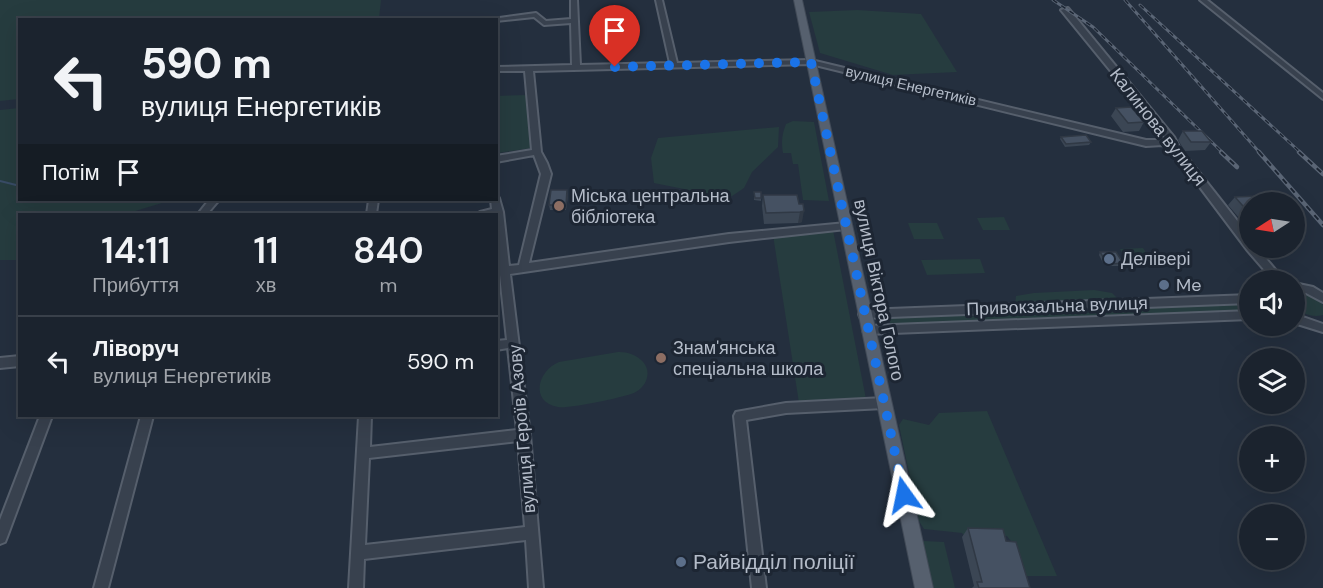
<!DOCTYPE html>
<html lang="uk">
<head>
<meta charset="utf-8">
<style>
	:root { --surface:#1b232e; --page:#242b36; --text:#f1f3f6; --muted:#a0a4aa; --line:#39404a }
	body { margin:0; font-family:"DM Sans",sans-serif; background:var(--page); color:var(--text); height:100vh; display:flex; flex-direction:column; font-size:22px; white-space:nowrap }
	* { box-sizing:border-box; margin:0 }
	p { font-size:20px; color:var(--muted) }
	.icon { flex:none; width:33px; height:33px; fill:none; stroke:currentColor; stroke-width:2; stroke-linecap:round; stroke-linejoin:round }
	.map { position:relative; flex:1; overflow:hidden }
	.drawer { position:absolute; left:18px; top:213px; width:480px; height:204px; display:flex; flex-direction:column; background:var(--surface); border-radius:0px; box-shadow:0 6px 24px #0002,0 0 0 2px var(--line) }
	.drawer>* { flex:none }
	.banner { position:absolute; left:18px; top:18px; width:480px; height:183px; border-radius:0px; box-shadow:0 6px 24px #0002,0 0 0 2px var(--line); background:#1b232e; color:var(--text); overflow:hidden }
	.needle { width:39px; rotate:258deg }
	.buttons { position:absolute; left:1239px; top:192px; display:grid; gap:12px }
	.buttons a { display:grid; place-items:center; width:66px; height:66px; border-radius:50%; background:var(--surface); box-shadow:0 6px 24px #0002,0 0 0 2px var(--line); font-size:30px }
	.pin { position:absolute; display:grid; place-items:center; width:51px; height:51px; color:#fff; margin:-62px -26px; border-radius:50% 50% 50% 0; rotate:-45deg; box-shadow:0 0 6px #0007 }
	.pin .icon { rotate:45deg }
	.me { position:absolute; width:66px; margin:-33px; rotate:348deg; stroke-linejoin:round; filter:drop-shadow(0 0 4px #0008) }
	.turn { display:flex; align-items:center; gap:21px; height:126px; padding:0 24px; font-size:27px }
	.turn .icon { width:78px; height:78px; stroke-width:2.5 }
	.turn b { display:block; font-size:42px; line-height:51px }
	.then { display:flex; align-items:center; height:57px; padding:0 24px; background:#0003; gap:12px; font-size:22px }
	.eta { display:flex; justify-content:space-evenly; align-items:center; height:102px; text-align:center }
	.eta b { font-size:36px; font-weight:600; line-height:42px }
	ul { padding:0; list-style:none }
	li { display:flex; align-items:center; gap:18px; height:90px; padding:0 24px; border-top:2px solid var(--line) }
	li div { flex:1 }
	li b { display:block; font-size:22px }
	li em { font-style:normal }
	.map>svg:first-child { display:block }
</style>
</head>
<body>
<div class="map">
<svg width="1323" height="588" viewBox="0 0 1323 588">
	<rect width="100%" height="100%" fill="#242f3e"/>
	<!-- green -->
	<g fill="#263c3f">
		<path d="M0 0H381L379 19 20 20 19 99 0 101Z"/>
		<path d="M857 10 921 14 957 72 893 75 820 53 809 12Z"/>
		<path d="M527 95 532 148 497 153 496 96Z"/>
		<path d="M19 108 20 200H172L125 214H20L19 260H0V110Z"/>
		<path d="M793 121 814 122 829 201 803 200 798 164H793L791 153H783C781 142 782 134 786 124Z"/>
		<path d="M779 127 778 147 752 172 744 188 729 198 654 183 651 158 658 138Z"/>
		<path d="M1004 217 1010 230H983L977 218Z"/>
		<path d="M908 223H937L944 239H914Z"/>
		<path d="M833 230 866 399 799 403 773 235Z"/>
		<path d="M1143 248 1153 263 1129 264 1120 249Z"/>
		<path d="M980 259 985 273 927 275 921 260Z"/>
		<path d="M1094 290 1112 293 1118 299 1015 305 1016 296 1034 293Z"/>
		<path d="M1294 293C1306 292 1315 296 1323 305V315C1312 318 1303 314 1295 307Z"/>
		<path d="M1239 303 1245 312 891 326 888 316Z"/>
		<path d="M618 352C634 351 655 364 645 383 642 388 637 392 631 394 620 398 568 409 558 407 530 402 537 371 559 362Z"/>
		<path d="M987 411 1057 576H1024L1014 545 1007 536 964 535 962 533 924 529 919 521 899 425 903 419 929 425 939 413Z"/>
		<path d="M924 541 944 542 955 588H933L922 543Z"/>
	</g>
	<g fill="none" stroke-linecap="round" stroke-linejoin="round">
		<!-- stream -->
		<path stroke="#394c67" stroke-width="2" d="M0 181 20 186"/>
		<!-- minor casing -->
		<g stroke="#565f6c" stroke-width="4">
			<g id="minor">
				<path d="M571 0H577L580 65 670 63 656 0H662L677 63 811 60 1146 140H1167L1061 10 1068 8 1174 137 1179 147 1250 237V248H1257L1284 280H1273L1248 251 1172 150 1163 145 1146 146 811 64 533 71 541 152 547 163 551 174 529 263 729 234 846 223 851 226 846 229 729 242 510 274 530 435 543 588H529L526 540 364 559 363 588H349L359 416H371L370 447 517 430 508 348 496 350V341L507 340 500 275 496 276V268H499L496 246V214H478L480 212 492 209 491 200H496V197L499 198 503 212 509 266 519 265 541 174 534 155 496 162V156L532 150 525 71H496V67L572 65 571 23 544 25 534 17 496 21V20H485L536 13 546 21 571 19ZM518 441 525 527 365 545 369 458Z"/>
				<path d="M1200 0H1207L1323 93V99Z"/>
				<path d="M209 200H219L207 214H198Z"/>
				<path d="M369 200H378L376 214H367Z"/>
				<path d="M1294 283 1313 287 1323 293V302L1306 293 1294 291Z"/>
				<path d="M1250 295V303L864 318 860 317 859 314 860 311 864 310Z"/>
				<path d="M1250 311V319L868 334 864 333 863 330 864 327 868 326Z"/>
				<path d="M1294 314 1323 324V332L1294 323Z"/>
				<path d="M20 356V366L0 368V358Z"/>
				<path d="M884 398 888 399 890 403 888 407 884 408 786 413 746 420 766 588H752L734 416 736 412 786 403Z"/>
				<path d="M40 416H52L7 537 5 542 0 544V520Z"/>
				<path d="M141 416H153L108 588H94Z"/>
			</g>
		</g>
		<!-- major casing -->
		<g stroke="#414a57" stroke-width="2">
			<path id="major" d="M794 0H802L933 588H915Z"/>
		</g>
		<!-- minor -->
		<use href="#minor" fill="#38414e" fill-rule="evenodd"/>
		<!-- major -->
		<use href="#major" fill="#56606e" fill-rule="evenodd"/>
		<!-- rail-far1 casing -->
		<g stroke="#5a6575" stroke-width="3">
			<g id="rail-far1">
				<path d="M1053 0 1093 27 1223 153"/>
				<path d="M1125 0 1260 153"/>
				<path d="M1140 5 1301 153"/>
			</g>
		</g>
		<!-- rail casing -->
		<g stroke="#5a6575" stroke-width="4.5">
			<g id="rail">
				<path d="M1221 152 1237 167"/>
				<path d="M1259 152 1323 225"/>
				<path d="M1299 152 1323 174"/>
			</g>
		</g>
		<!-- rail-far1 -->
		<use href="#rail-far1" stroke="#1d2633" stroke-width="1.5" stroke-dasharray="5" stroke-linecap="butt"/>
		<!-- rail -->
		<use href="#rail" stroke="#1d2633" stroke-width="2" stroke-dasharray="6" stroke-linecap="butt"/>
	</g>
	<!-- wall -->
	<g fill="#3b4654">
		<path d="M1116 108 1144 122 1139 131 1123 132 1111 116Z"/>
		<path d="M1183 131 1211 142 1205 150 1185 151 1178 140Z"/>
		<path d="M1061 137 1091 142 1089 145 1065 147 1060 139Z"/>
		<path d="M567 190 568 196 566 210H550L549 205Z"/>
		<path d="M754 192 761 198V201L754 200Z"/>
		<path d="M763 195 799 204 802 222 798 223 764 224 762 206Z"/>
		<path d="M1235 197 1250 202V226H1246L1228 205Z"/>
		<path d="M1100 252 1123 263 1121 266H1109L1107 263H1103L1099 255Z"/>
		<path d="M968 528 1006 541 1030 588H972L974 586 962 537Z"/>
	</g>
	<!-- shaded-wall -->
	<g fill="#303945">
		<path d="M567 190 568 196 566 210V205Z"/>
		<path d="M804 211 802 222 798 223 800 212Z"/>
	</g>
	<!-- building -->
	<g fill="#455162" stroke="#303945" stroke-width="1.5">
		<path d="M1131 107 1144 122 1128 123 1116 108Z"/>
		<path d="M1183 131H1202L1211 142H1191Z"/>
		<path d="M1086 135 1091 142 1066 144 1061 137Z"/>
		<path d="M551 190H567L566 205H549Z"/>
		<path d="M754 192H761V198H755Z"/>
		<path d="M763 195H797L799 204H803L804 211 800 212 766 213Z"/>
		<path d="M1258 196 1264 202H1250V214L1235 197Z"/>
		<path d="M1100 252H1116L1123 263 1111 264 1109 260H1105Z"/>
		<path d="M968 528 1003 529 1006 541 1016 542 1030 588H979L977 582H982Z"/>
	</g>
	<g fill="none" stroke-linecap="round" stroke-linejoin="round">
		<!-- route -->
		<path stroke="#1a73e8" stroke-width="10" stroke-dasharray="0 18" d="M615 67 811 62 904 495"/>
	</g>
	<!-- markers -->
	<g fill="#8d6e63" stroke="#1d2633" stroke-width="2">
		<circle cx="559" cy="206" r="6"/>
		<circle cx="661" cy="358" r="6"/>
	</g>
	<g fill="#5c6f8a" stroke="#1d2633" stroke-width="2">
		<circle cx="1109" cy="259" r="6"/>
		<circle cx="1164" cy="285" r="6"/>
		<circle cx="681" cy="562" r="6"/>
	</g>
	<g text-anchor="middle" stroke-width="6" stroke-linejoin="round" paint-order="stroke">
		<!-- far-street labels -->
		<g font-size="15" fill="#b4bcc9" stroke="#1d2633">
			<text transform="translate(911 86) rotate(13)" y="5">вулиця Енергетиків</text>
		</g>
		<!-- street labels -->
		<g font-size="18" fill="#b4bcc9" stroke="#1d2633">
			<text transform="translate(1158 127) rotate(52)" y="6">Калинова вулиця</text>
			<text transform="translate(879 290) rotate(78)" y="6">вулиця Віктора Голого</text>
			<text transform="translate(1057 306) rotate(-2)" y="6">Привокзальна вулиця</text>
			<text transform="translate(522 429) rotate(-95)" y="6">вулиця Героїв Азову</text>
		</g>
		<!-- poi labels -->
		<g font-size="18" fill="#b4bcc9" stroke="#1d2633" text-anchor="start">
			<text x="571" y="202">Міська центральна<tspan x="571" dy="21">бібліотека</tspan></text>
			<text x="1121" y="265">Делівері</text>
			<text x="1176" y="291">Me</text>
			<text x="673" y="354">Знам'янська<tspan x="673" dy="21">спеціальна школа</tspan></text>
		</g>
		<!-- near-poi labels -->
		<g font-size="21" fill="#b4bcc9" stroke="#1d2633" text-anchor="start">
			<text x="693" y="569">Райвідділ поліції</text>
		</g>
	</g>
</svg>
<div class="buttons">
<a><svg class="needle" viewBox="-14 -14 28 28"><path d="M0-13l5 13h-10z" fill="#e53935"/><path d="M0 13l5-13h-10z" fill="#a0a4aa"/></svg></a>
<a><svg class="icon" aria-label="sound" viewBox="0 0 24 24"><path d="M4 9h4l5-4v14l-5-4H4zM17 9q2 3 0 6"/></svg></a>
<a><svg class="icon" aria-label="layers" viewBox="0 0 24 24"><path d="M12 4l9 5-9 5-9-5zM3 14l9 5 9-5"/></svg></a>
<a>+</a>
<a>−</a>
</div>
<div class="pin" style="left:615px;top:67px;background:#d93025"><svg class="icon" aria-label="arrive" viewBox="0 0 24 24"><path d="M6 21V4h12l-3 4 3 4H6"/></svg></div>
<svg class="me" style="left:904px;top:495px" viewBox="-20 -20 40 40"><path d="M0-17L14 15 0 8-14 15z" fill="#1a73e8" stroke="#fff" stroke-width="4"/></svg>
<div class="banner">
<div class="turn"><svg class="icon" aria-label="left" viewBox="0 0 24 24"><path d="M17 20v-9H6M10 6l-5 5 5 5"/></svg><div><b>590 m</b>вулиця Енергетиків</div></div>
<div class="then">Потім<svg class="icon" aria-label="arrive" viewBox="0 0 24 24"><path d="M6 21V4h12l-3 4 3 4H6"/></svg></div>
</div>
<section class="drawer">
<div class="eta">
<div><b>14:11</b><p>Прибуття</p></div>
<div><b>11</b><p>хв</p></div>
<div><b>840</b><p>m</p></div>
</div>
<ul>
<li><svg class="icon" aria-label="left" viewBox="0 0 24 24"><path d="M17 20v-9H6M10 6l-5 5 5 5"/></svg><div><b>Ліворуч</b><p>вулиця Енергетиків</p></div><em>590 m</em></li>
</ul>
</section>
</div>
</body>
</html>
